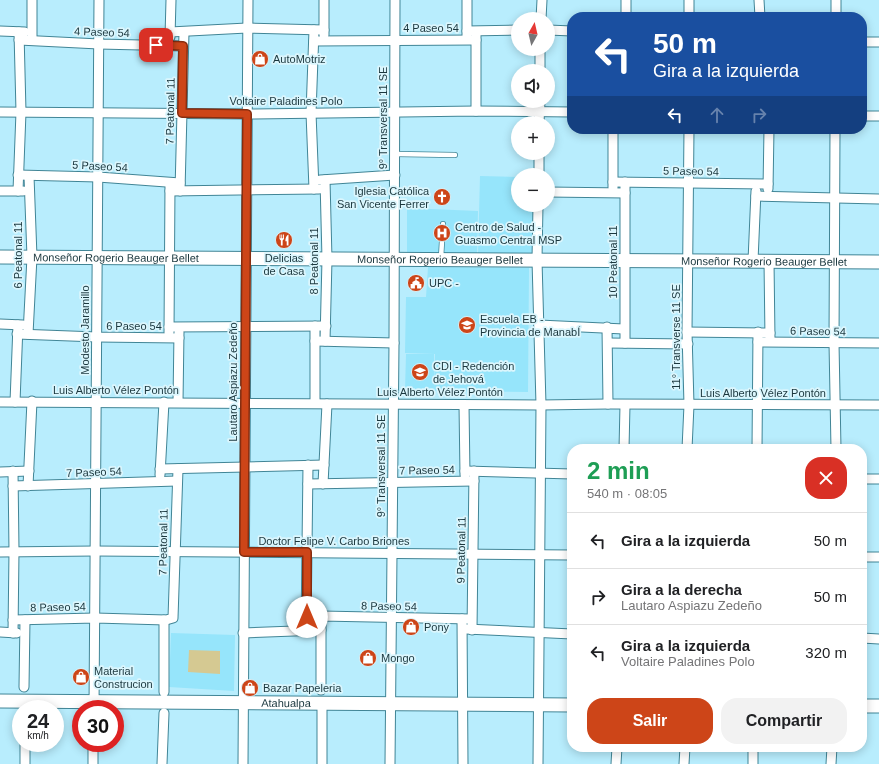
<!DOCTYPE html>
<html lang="es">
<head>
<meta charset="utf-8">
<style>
	:root { --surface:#fff; --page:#f2f2f2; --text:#202124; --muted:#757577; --line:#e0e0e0; --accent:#cd4518 }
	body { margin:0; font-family:Arial,sans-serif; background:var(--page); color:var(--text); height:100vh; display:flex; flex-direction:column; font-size:15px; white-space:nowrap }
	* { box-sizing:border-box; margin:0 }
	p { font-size:13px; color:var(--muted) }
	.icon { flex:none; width:22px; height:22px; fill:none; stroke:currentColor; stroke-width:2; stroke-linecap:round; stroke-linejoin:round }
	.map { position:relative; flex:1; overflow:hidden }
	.sheet { position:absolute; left:567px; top:444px; width:300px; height:308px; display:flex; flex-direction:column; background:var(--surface); border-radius:16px; box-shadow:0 2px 10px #0003 }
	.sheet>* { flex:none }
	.guide { position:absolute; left:567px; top:12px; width:300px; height:122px; border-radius:16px; box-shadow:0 2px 10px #0003; background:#1a4fa0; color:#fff; overflow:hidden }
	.needle { width:26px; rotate:8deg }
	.fabs { position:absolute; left:511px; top:12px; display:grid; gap:8px }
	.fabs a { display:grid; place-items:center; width:44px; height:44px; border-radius:50%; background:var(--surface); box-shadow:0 2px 10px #0003; font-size:20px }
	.speed { position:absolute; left:12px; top:700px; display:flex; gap:8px; font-size:20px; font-weight:700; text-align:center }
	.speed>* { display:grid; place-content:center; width:52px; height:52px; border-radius:50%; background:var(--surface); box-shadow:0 2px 10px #0003; line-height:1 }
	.speed small { font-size:10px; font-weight:400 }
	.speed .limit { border:6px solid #d22; background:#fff; color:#111 }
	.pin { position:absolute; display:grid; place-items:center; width:34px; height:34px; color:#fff; margin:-17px; border-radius:8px; box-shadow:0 2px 6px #0006 }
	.me { position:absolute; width:44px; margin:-22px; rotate:0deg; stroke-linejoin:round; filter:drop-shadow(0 0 3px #0008) }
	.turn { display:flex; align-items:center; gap:14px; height:84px; padding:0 20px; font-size:18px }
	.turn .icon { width:52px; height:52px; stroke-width:2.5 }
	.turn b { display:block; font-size:28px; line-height:34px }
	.lanes { display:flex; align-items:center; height:38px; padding:0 20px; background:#0003; justify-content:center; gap:20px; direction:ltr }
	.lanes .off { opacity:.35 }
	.round { display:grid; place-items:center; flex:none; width:42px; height:42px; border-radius:16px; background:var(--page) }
	.headline { display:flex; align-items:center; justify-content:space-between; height:68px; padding:0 20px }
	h1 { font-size:24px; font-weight:700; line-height:30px; color:#1e9e55 }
	.action { display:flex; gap:8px; margin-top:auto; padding:8px 20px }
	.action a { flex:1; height:46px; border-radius:16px; background:var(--accent); color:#fff; font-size:16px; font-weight:700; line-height:46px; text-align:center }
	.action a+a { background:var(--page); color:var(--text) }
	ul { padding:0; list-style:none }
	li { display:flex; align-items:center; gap:12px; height:56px; padding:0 20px; border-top:1px solid var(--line) }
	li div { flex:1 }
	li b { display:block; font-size:15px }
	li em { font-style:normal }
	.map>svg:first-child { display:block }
</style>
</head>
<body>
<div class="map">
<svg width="879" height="764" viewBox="0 0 879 764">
	<rect width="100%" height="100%" fill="#b8edfd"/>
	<!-- built -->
	<g fill="#96e5fb">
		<path d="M480 176 518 177V205H533L532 255H478Z"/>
		<path d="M407 208 478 211 477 255 407 254Z"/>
		<path d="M428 267 529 268 528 392 434 391 435 354 405 353 406 297H426Z"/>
		<path d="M406 354H434V391L405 390Z"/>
		<path d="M171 633 235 635 234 691 169 687Z"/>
	</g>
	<!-- green -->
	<path fill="#d5c992" d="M189 650 220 651V674L188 672Z"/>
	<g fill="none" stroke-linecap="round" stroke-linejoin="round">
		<!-- lane casing -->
		<g stroke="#418596" stroke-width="6">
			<g id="lane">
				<path d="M395 154 455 155"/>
				<path d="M441 258 443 224"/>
			</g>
		</g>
		<!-- street casing -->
		<g stroke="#418596" stroke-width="11">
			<g id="street">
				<path d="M689 0V17"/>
				<path d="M759 0 760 17"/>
				<path d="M626 17V0"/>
				<path d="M836 17V0"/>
				<path d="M541 19 542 0"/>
				<path d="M314 30 311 113 314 189"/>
				<path d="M548 30 572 31"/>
				<path d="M0 31 25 32"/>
				<path d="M467 31 518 30"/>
				<path d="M170 32 247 28 324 30"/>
				<path d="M476 32V111"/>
				<path d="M324 35V0"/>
				<path d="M170 37 171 0"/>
				<path d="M467 37V0"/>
				<path d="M19 40 99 44 183 46"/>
				<path d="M32 40V0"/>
				<path d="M314 41 476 40"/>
				<path d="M862 42H879"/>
				<path d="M540 71V49"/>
				<path d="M0 112 247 114 476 111 572 112"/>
				<path d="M862 116H879"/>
				<path d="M539 123 540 101"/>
				<path d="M835 129 834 343 836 449"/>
				<path d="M18 175 98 177 180 183"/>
				<path d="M539 175V153"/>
				<path d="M320 180 395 175"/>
				<path d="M613 182 768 184"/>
				<path d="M613 188V129"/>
				<path d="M768 189 769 129"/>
				<path d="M0 191H23"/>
				<path d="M18 191 21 112 19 32"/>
				<path d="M170 191 319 189"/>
				<path d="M180 191 184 32"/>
				<path d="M548 192 625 193"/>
				<path d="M756 196 879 199"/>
				<path d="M538 205 537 260 541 405 538 764"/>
				<path d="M753 261 756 191"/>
				<path d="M769 261 770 339"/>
				<path d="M0 324 23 325"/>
				<path d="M539 325 624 329"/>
				<path d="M169 327 326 326"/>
				<path d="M607 327 608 404"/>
				<path d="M687 332 770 333"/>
				<path d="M169 333 170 185"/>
				<path d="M17 334 97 337 179 338"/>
				<path d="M28 334 32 257 29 176"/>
				<path d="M315 341 394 343"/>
				<path d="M325 341 327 259 325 180"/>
				<path d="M758 342 879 343"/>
				<path d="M608 343 688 344"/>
				<path d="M625 343V182"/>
				<path d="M0 402 541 405 608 404 879 405"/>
				<path d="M15 402 18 325"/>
				<path d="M178 402 179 332"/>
				<path d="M315 403V326"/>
				<path d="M464 405 465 475"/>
				<path d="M624 449 625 405"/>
				<path d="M687 449 689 405 687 332 689 129"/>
				<path d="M757 449 758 332"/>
				<path d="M160 469 324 465"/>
				<path d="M465 471 572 474"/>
				<path d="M0 472 29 471"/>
				<path d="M160 475 164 402"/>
				<path d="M862 479H879"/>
				<path d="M308 484 474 481"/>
				<path d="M323 484 327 404"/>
				<path d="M13 486 177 481"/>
				<path d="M28 486 32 401"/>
				<path d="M0 552 95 551 572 555"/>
				<path d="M862 557H879"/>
				<path d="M307 617 321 616 471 619"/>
				<path d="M462 619 463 764"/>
				<path d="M13 620 95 618 166 620 173 618 178 469"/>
				<path d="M164 620V692"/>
				<path d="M466 629 572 634"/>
				<path d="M306 630 308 465"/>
				<path d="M472 630 474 471"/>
				<path d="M0 632 17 633"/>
				<path d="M13 633 14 551 13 471"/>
				<path d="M243 633 321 630"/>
				<path d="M862 638 879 639"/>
				<path d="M24 687 25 620"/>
				<path d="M321 690V624"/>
				<path d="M94 709 99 0"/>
				<path d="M322 709V764"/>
				<path d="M25 743V764"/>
				<path d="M753 747V764"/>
				<path d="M93 764V743"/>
				<path d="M162 764 164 713"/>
				<path d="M243 764 248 0"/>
				<path d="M390 764 394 343 395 0"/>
				<path d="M616 764 617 747"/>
				<path d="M684 764 685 747"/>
				<path d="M831 764 832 747"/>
			</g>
		</g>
		<!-- secondary casing -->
		<g stroke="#418596" stroke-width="15">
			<g id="secondary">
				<path id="s1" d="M0 257 879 262"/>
				<path id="s2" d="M0 701 572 705"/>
				<path d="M862 706H879"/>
			</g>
		</g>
		<!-- lane -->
		<use href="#lane" stroke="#fff" stroke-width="4.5"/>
		<!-- street -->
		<use href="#street" stroke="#fff" stroke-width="9"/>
		<!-- secondary -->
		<use href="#secondary" stroke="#fff" stroke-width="13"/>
	</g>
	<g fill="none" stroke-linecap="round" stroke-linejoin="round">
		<!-- route casing -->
		<g stroke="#852d10" stroke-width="10">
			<path id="route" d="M156 45 183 46 182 113 247 114 244 552H307V617"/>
		</g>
		<!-- route -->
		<use href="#route" stroke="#cd4518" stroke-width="7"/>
	</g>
	<!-- icons -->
	<defs>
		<g id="shop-disc" transform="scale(0.9)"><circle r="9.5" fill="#cd4518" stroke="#dbf6fd"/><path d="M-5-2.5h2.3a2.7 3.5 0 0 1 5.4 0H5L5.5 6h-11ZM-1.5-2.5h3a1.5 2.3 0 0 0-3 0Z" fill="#fff"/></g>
		<g id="church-disc" transform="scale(0.9)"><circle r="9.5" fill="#cd4518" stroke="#dbf6fd"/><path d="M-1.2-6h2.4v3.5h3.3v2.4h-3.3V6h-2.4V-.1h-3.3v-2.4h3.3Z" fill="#fff"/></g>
		<g id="hospital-disc" transform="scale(0.9)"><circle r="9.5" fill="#cd4518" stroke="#dbf6fd"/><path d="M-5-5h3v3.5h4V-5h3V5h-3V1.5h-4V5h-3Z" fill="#fff"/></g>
		<g id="restaurant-disc" transform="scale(0.9)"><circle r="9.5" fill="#cd4518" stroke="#dbf6fd"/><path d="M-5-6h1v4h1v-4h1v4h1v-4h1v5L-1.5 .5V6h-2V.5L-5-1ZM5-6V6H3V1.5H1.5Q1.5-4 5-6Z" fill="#fff"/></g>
		<g id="civic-disc" transform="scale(0.9)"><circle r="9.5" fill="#cd4518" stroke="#dbf6fd"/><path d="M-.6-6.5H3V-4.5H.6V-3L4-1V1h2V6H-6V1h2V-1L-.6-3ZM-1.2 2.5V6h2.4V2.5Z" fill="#fff"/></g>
		<g id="school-disc" transform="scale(0.9)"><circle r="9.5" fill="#cd4518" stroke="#dbf6fd"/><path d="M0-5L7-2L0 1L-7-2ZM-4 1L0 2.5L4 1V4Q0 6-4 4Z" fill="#fff"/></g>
	</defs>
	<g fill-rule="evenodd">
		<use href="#shop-disc" x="260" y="59"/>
		<use href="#church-disc" x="442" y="197"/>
		<use href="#hospital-disc" x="442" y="233"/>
		<use href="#restaurant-disc" x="284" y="240"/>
		<use href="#civic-disc" x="416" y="283"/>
		<use href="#school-disc" x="467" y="325"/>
		<use href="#school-disc" x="420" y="372"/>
		<use href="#shop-disc" x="411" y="627"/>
		<use href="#shop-disc" x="368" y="658"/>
		<use href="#shop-disc" x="81" y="677"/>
		<use href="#shop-disc" x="250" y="688"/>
	</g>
	<g text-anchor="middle" stroke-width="3.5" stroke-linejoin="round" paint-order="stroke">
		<!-- street labels -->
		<g font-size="11" fill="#1b373e" stroke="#dbf6fd">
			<text x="431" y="32">4 Paseo 54</text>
			<text transform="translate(102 32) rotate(2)" y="4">4 Paseo 54</text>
			<text x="286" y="105">Voltaire Paladines Polo</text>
			<text transform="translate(170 111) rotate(-89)" y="4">7 Peatonal 11</text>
			<text transform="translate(383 118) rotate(-90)" y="4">9° Transversal 11 SE</text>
			<text transform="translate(100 166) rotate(3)" y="4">5 Paseo 54</text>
			<text transform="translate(691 171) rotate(1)" y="4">5 Paseo 54</text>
			<text transform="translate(18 255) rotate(-90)" y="4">6 Peatonal 11</text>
			<text dy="4" stroke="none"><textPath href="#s1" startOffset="116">Monseñor Rogerio Beauger Bellet</textPath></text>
			<text dy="4" stroke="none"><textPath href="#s1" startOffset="440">Monseñor Rogerio Beauger Bellet</textPath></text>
			<text transform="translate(314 261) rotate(-90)" y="4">8 Peatonal 11</text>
			<text dy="4" stroke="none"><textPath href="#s1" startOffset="764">Monseñor Rogerio Beauger Bellet</textPath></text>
			<text transform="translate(613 262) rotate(-90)" y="4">10 Peatonal 11</text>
			<text x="134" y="330">6 Paseo 54</text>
			<text transform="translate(85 330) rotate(-90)" y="4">Modesto Jaramillo</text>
			<text transform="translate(818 331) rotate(1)" y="4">6 Paseo 54</text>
			<text transform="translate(676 337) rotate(-90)" y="4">11° Transverse 11 SE</text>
			<text transform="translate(233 382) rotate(-90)" y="4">Lautaro Aspiazu Zedeño</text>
			<text x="116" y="394">Luis Alberto Vélez Pontón</text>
			<text x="440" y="396">Luis Alberto Vélez Pontón</text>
			<text x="763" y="397">Luis Alberto Vélez Pontón</text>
			<text transform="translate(381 466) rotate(-90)" y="4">9° Transversal 11 SE</text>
			<text transform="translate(427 470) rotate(-1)" y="4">7 Paseo 54</text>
			<text transform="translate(94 472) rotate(-2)" y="4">7 Paseo 54</text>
			<text x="334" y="545">Doctor Felipe V. Carbo Briones</text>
			<text transform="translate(163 542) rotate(-89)" y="4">7 Peatonal 11</text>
			<text transform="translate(461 550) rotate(-89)" y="4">9 Peatonal 11</text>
			<text transform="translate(389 606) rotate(1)" y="4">8 Paseo 54</text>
			<text transform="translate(58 607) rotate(-1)" y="4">8 Paseo 54</text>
			<text dy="4" stroke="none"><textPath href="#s2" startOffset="286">Atahualpa</textPath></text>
		</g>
		<!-- poi labels -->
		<g font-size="11" fill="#1b373e" stroke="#dbf6fd" text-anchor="start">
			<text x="273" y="63">AutoMotriz</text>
			<text x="429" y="195" text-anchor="end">Iglesia Católica<tspan x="429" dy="13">San Vicente Ferrer</tspan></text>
			<text x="455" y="231">Centro de Salud -<tspan x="455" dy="13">Guasmo Central MSP</tspan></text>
			<text x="284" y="262" text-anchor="middle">Delicias<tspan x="284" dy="13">de Casa</tspan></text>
			<text x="429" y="287">UPC -</text>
			<text x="480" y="323">Escuela EB -<tspan x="480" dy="13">Provincia de ManabÍ</tspan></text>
			<text x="433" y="370">CDI - Redención<tspan x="433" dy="13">de Jehová</tspan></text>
			<text x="424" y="631">Pony</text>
			<text x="381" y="662">Mongo</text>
			<text x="94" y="675">Material<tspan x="94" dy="13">Construcion</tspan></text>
			<text x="263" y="692">Bazar Papeleria</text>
		</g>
	</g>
</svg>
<div class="fabs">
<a><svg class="needle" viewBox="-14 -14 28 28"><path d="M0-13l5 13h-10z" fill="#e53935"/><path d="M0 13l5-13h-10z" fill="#757577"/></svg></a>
<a><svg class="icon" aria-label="sound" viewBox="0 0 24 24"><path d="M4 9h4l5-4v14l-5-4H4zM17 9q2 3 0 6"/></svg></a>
<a>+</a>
<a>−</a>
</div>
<div class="speed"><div>24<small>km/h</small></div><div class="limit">30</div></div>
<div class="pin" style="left:156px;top:45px;background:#d93025"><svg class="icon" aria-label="arrive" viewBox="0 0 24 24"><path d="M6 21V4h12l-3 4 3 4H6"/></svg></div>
<svg class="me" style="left:307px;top:617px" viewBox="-20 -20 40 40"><circle r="19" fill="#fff"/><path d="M0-13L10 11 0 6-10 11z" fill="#cd4518"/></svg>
<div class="guide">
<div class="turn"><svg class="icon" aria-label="left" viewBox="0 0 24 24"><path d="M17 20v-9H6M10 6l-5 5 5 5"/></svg><div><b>50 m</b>Gira a la izquierda</div></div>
<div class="lanes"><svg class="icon" aria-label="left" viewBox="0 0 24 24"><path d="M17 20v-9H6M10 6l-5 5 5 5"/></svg><svg class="icon off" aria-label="ahead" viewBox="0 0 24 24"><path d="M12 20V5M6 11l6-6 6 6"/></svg><svg class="icon off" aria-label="right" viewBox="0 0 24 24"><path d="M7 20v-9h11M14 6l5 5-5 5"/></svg></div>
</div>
<section class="sheet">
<div class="headline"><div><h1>2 min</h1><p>540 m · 08:05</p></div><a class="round" style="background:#d93025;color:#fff"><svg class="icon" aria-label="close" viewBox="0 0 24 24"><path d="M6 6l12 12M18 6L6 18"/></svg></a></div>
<ul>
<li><svg class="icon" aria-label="left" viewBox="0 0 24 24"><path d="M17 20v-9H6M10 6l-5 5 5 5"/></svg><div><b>Gira a la izquierda</b></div><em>50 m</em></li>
<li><svg class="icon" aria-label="right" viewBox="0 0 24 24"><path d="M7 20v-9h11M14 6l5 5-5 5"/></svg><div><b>Gira a la derecha</b><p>Lautaro Aspiazu Zedeño</p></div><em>50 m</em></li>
<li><svg class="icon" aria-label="left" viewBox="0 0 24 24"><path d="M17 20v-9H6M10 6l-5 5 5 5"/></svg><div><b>Gira a la izquierda</b><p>Voltaire Paladines Polo</p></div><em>320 m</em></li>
</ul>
<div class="action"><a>Salir</a><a>Compartir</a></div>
</section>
</div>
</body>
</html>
